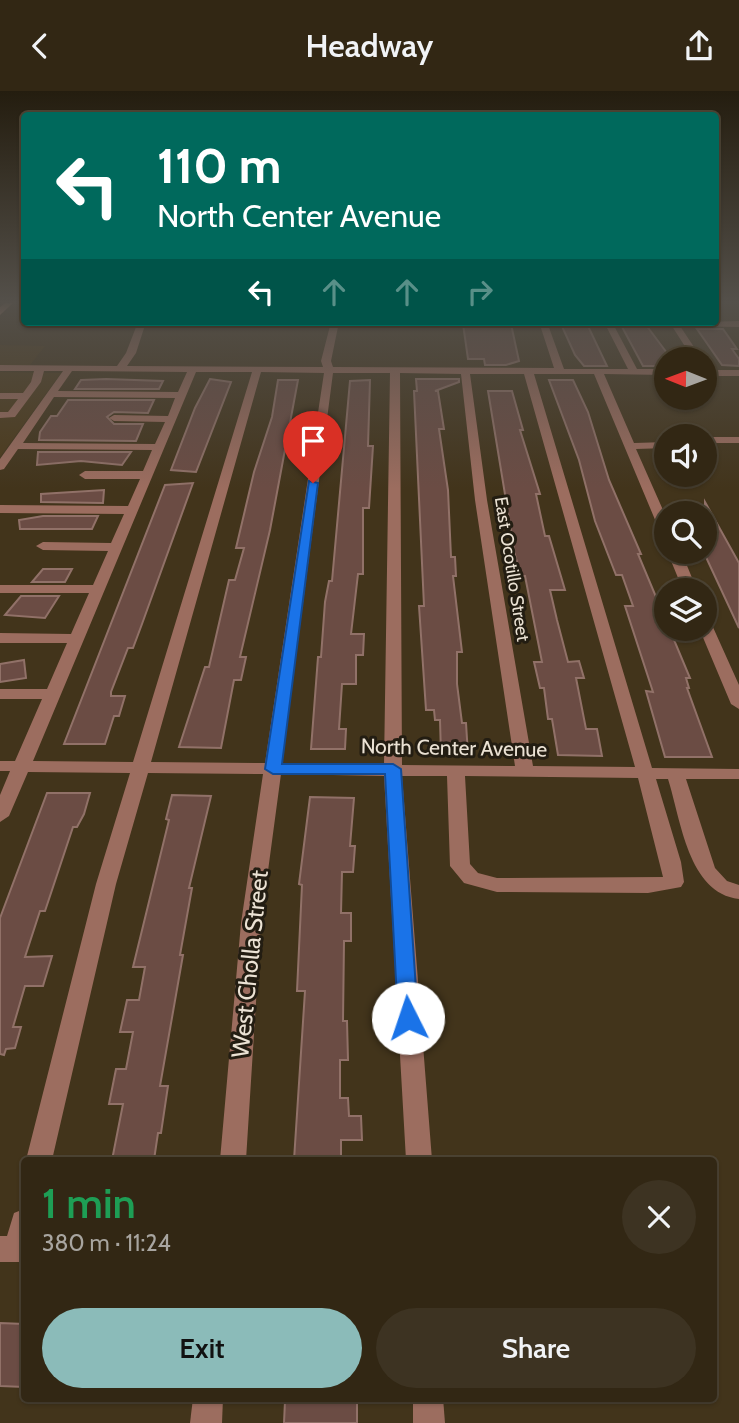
<!DOCTYPE html>
<html lang="en">
<head>
<meta charset="utf-8">
<style>
	:root { --surface:#322714; --page:#3d3322; --text:#f1f3f6; --muted:#a8a5a0; --line:#4d4434; --accent:#8bbbb9 }
	body { margin:0; font-family:Cabin,sans-serif; background:var(--page); color:var(--text); height:100vh; display:flex; flex-direction:column; font-size:26px; white-space:nowrap }
	* { box-sizing:border-box; margin:0 }
	p { font-size:23px; color:var(--muted) }
	.icon { flex:none; width:38px; height:38px; fill:none; stroke:currentColor; stroke-width:2; stroke-linecap:round; stroke-linejoin:round }
	.map { position:relative; flex:1; overflow:hidden }
	.sheet { position:absolute; left:21px; top:1066px; width:696px; height:245px; display:flex; flex-direction:column; background:var(--surface); border-radius:7px; box-shadow:0 2px 5px #0004,0 0 0 2px var(--line) }
	.sheet>* { flex:none }
	.hud { position:absolute; left:21px; top:21px; width:698px; height:214px; border-radius:7px; box-shadow:0 2px 5px #0004,0 0 0 2px var(--line); background:#00695c; color:#fff; overflow:hidden }
	.needle { width:46px; rotate:271deg }
	.buttons { position:absolute; left:654px; top:256px; display:grid; gap:14px }
	.buttons a { display:grid; place-items:center; width:63px; height:63px; border-radius:50%; background:var(--surface); box-shadow:0 2px 5px #0004,0 0 0 2px var(--line); font-size:35px }
	.pin { position:absolute; display:grid; place-items:center; width:60px; height:60px; color:#fff; margin:-72px -30px; border-radius:50% 50% 50% 0; rotate:-45deg; box-shadow:0 0 7px #0007 }
	.pin .icon { rotate:45deg }
	.me { position:absolute; width:77px; margin:-38px; rotate:356deg; stroke-linejoin:round; filter:drop-shadow(0 0 5px #0008) }
	.turn { display:flex; align-items:center; gap:24px; height:147px; padding:0 21px; font-size:32px }
	.turn .icon { width:91px; height:91px; stroke-width:2.5 }
	.turn b { display:block; font-size:49px; line-height:60px }
	.lanes { display:flex; align-items:center; height:66px; padding:0 21px; background:#0003; justify-content:center; gap:35px; direction:ltr }
	.lanes .off { opacity:.35 }
	.round { display:grid; place-items:center; flex:none; width:74px; height:74px; border-radius:37px; background:var(--page) }
	.summary { display:flex; align-items:center; justify-content:space-between; height:119px; padding:0 21px }
	h1 { font-size:42px; font-weight:600; line-height:52px; color:#1e9e55 }
	.action { display:flex; gap:14px; margin-top:auto; padding:14px 21px }
	.action a { flex:1; height:80px; border-radius:42px; background:var(--accent); color:#111; font-size:28px; font-weight:600; line-height:80px; text-align:center }
	.action a+a { background:var(--page); color:var(--text) }
	header { display:flex; justify-content:space-between; align-items:center; height:91px; padding:0 21px; background:var(--surface); font-size:32px; font-weight:600 }
	.map>svg:first-child { display:block }
</style>
</head>
<body>
<header><svg class="icon" aria-label="back" viewBox="0 0 24 24"><path d="M15 5l-7 7 7 7"/></svg>Headway<svg class="icon" aria-label="share" viewBox="0 0 24 24"><path d="M12 15V3M7 8l5-5 5 5M5 13v7h14v-7"/></svg></header>
<div class="map">
<svg width="739" height="1332" viewBox="0 0 739 1332">
	<rect width="100%" height="100%" fill="#42341b"/>
	<!-- built -->
	<g fill="#4b3919">
		<path d="M0 254 45 255 30 274H0Z"/>
		<path d="M0 281 61 282 0 366Z"/>
	</g>
	<!-- building -->
	<g fill="#6b4c44" stroke="#917168" stroke-width="2">
		<path d="M560 231H578L588 235 607 275H584L575 264Z"/>
		<path d="M463 233H511L519 270 506 274H485L484 268H468Z"/>
		<path d="M621 234H646L667 262V275H643Z"/>
		<path d="M697 238H723L737 258H732L739 268V275L722 274Z"/>
		<path d="M210 288 231 291 196 381 171 379 195 317Z"/>
		<path d="M416 288H459V291L435 300H438L444 338H439L448 399 451 466H455L456 485H453L462 561H457V593L462 632H466L468 664 441 663 440 629H435L434 619H426L419 515H424L414 300H417Z"/>
		<path d="M81 289 106 288 163 290 159 298H75Z"/>
		<path d="M278 289H298L270 439 240 566H246L241 589H234L221 657 179 656 205 576H209L229 489H235L244 457H236L254 381 272 326Z"/>
		<path d="M370 289 368 355H373L369 417H363V483H358L351 543H364L363 564H356V593H342L339 638H346L345 658H311L318 566H321L325 511 329 490H332L350 290Z"/>
		<path d="M549 289H573L588 321 609 389 641 463H638L690 587H686L689 597H687L712 666H665L646 600 653 601 625 515H633L622 484H616L595 430 579 369Z"/>
		<path d="M488 300H512L523 339H520L540 403H536L545 445H549L565 499H550L557 529 568 571 579 570 584 587H576L586 638H597L602 665 558 664 552 628H548L544 597H540L534 571H542L525 485H521L515 464Z"/>
		<path d="M68 309H154L148 322 114 321 107 326 114 333H143L136 350 39 349 40 341 51 325H57Z"/>
		<path d="M38 361H131L122 374 81 370 37 374Z"/>
		<path d="M193 392 142 533 133 557H128L111 601V605H125L119 625H114L105 653H64L165 394Z"/>
		<path d="M104 399 103 412 41 411V403Z"/>
		<path d="M705 411 739 472V537L705 464Z"/>
		<path d="M43 425H98L92 438H20L19 429Z"/>
		<path d="M43 478H72L65 491H32Z"/>
		<path d="M21 505H59L45 527 5 524Z"/>
		<path d="M24 569 26 587 0 591V573Z"/>
		<path d="M47 702H90L84 723 77 736H73L45 820H40L25 866 52 865 43 895H25L13 936H21L15 957 6 958 4 964 0 963V827Z"/>
		<path d="M172 704 211 705 189 797H192L180 864H183L160 995H168L161 1042H158L154 1069H112L123 1013H109L116 978H126L133 941H120L127 909H139L145 876H133L169 729 166 728Z"/>
		<path d="M310 706 354 707 350 755H355L353 781H342L341 822H351V850H344L343 930H347L348 969H340V1007H348L349 1025H361L362 1049H341V1069H294L305 900H297L302 794 299 793Z"/>
		<path d="M0 1232 24 1233V1296L0 1295Z"/>
		<path d="M285 1310 357 1311V1332H284Z"/>
	</g>
	<g fill="none" stroke-linecap="round" stroke-linejoin="round">
		<!-- minor -->
		<g fill="#9c6d5f" fill-rule="evenodd">
			<path d="M739 230V236L680 235 702 268H693L670 232Z"/>
			<path d="M138 231H146L136 262 127 275 323 276 321 270 331 231H339L331 270 333 276 554 277 539 231H547L564 278H628L604 231H612L637 278H667V284L604 283 634 352 667 351V357L636 358 667 428V447L661 443 594 283H534L652 677 739 678V688H686L715 777 727 790 739 794V808C688 802 681 729 668 688H656L681 771 684 791 681 796 648 802 497 801 464 792 450 775 447 685H402L432 1069H406L384 685 281 683 261 832 246 1069H220L241 832 263 683 148 682 116 793 52 1069H26L96 793 130 682 28 681 9 725 0 731V704L10 680H0V670H15L42 608H0V598H47L67 552H0V542L71 543 89 502H0V494H93L108 460 43 459 36 455 43 451 111 452 124 423 0 422V414L128 415 140 388H85L79 384 85 380H143L152 359 18 358 4 378 0 379V368L63 280H44L41 291 15 326 0 327V321H8L18 308H0V302H23L31 291 34 280H0V274L117 275 126 262ZM72 280 187 281 178 301 58 300ZM196 281H252L133 671 33 670ZM261 281 324 282 265 672 151 671ZM333 282H390L384 674 282 673ZM400 282 461 283 475 409 515 675 402 674ZM470 283H524L635 676 533 675 487 409ZM54 306 175 307 168 325 114 324 109 327 114 330 165 331 155 353 23 352ZM465 685 638 687 663 786 497 787 478 782 470 773Z"/>
			<rect x="705" y="279" width="34" height="6"/>
			<rect x="705" y="346" width="34" height="6"/>
			<path d="M667 460H681L697 499H683Z"/>
			<path d="M705 530 712 534 739 594V618L731 613 699 537H705Z"/>
			<path d="M24 1118V1171H0V1145H7L14 1122Z"/>
			<path d="M193 1307H223L222 1332H190Z"/>
			<path d="M413 1307H443L445 1332H413Z"/>
		</g>
		<!-- major -->
		<path fill="#f5a790" fill-rule="evenodd" d="M5 212H13L0 224V216Z"/>
	</g>
	<!-- sky -->
	<linearGradient id="sky" x2="0" y2="1"><stop stop-color="#241d0f"/><stop offset="0.53" stop-color="#54504a"/><stop offset="1" stop-color="#54504a" stop-opacity="0"/></linearGradient>
	<rect width="739" height="398" fill="url(#sky)"/>
	<!-- route -->
	<path fill="#1a73e8" stroke="#114b97" stroke-width="2" d="M309 390 318 392 282 673H393L401 678 418 927 415 932H401L398 927 385 683H273L265 678Z"/>
	<g text-anchor="middle" stroke-width="6" stroke-linejoin="round" paint-order="stroke">
		<!-- far-street labels -->
		<g font-size="18" fill="#ebe2d4" stroke="#231d12">
			<text transform="translate(512 478) rotate(81)" y="6">East Ocotillo Street</text>
		</g>
		<!-- street labels -->
		<g font-size="21" fill="#ebe2d4" stroke="#231d12">
			<text transform="translate(454 657) rotate(1)" y="7">North Center Avenue</text>
		</g>
		<!-- near-street labels -->
		<g font-size="24" fill="#ebe2d4" stroke="#231d12">
			<text transform="translate(250 873) rotate(-84)" y="8">West Cholla Street</text>
		</g>
	</g>
</svg>
<div class="buttons">
<a><svg class="needle" viewBox="-14 -14 28 28"><path d="M0-13l5 13h-10z" fill="#e53935"/><path d="M0 13l5-13h-10z" fill="#a8a5a0"/></svg></a>
<a><svg class="icon" aria-label="sound" viewBox="0 0 24 24"><path d="M4 9h4l5-4v14l-5-4H4zM17 9q2 3 0 6"/></svg></a>
<a><svg class="icon" aria-label="search" viewBox="0 0 24 24"><circle cx="10" cy="10" r="6"/><path d="M15 15l6 6"/></svg></a>
<a><svg class="icon" aria-label="layers" viewBox="0 0 24 24"><path d="M12 4l9 5-9 5-9-5zM3 14l9 5 9-5"/></svg></a>
</div>
<div class="pin" style="left:313px;top:392px;background:#d93025"><svg class="icon" aria-label="arrive" viewBox="0 0 24 24"><path d="M6 21V4h12l-3 4 3 4H6"/></svg></div>
<svg class="me" style="left:408px;top:927px" viewBox="-20 -20 40 40"><circle r="19" fill="#fff"/><path d="M0-13L10 11 0 6-10 11z" fill="#1a73e8"/></svg>
<div class="hud">
<div class="turn"><svg class="icon" aria-label="left" viewBox="0 0 24 24"><path d="M17 20v-9H6M10 6l-5 5 5 5"/></svg><div><b>110 m</b>North Center Avenue</div></div>
<div class="lanes"><svg class="icon" aria-label="left" viewBox="0 0 24 24"><path d="M17 20v-9H6M10 6l-5 5 5 5"/></svg><svg class="icon off" aria-label="ahead" viewBox="0 0 24 24"><path d="M12 20V5M6 11l6-6 6 6"/></svg><svg class="icon off" aria-label="ahead" viewBox="0 0 24 24"><path d="M12 20V5M6 11l6-6 6 6"/></svg><svg class="icon off" aria-label="right" viewBox="0 0 24 24"><path d="M7 20v-9h11M14 6l5 5-5 5"/></svg></div>
</div>
<section class="sheet">
<div class="summary"><div><h1>1 min</h1><p>380 m · 11:24</p></div><a class="round"><svg class="icon" aria-label="close" viewBox="0 0 24 24"><path d="M6 6l12 12M18 6L6 18"/></svg></a></div>
<div class="action"><a>Exit</a><a>Share</a></div>
</section>
</div>
</body>
</html>
